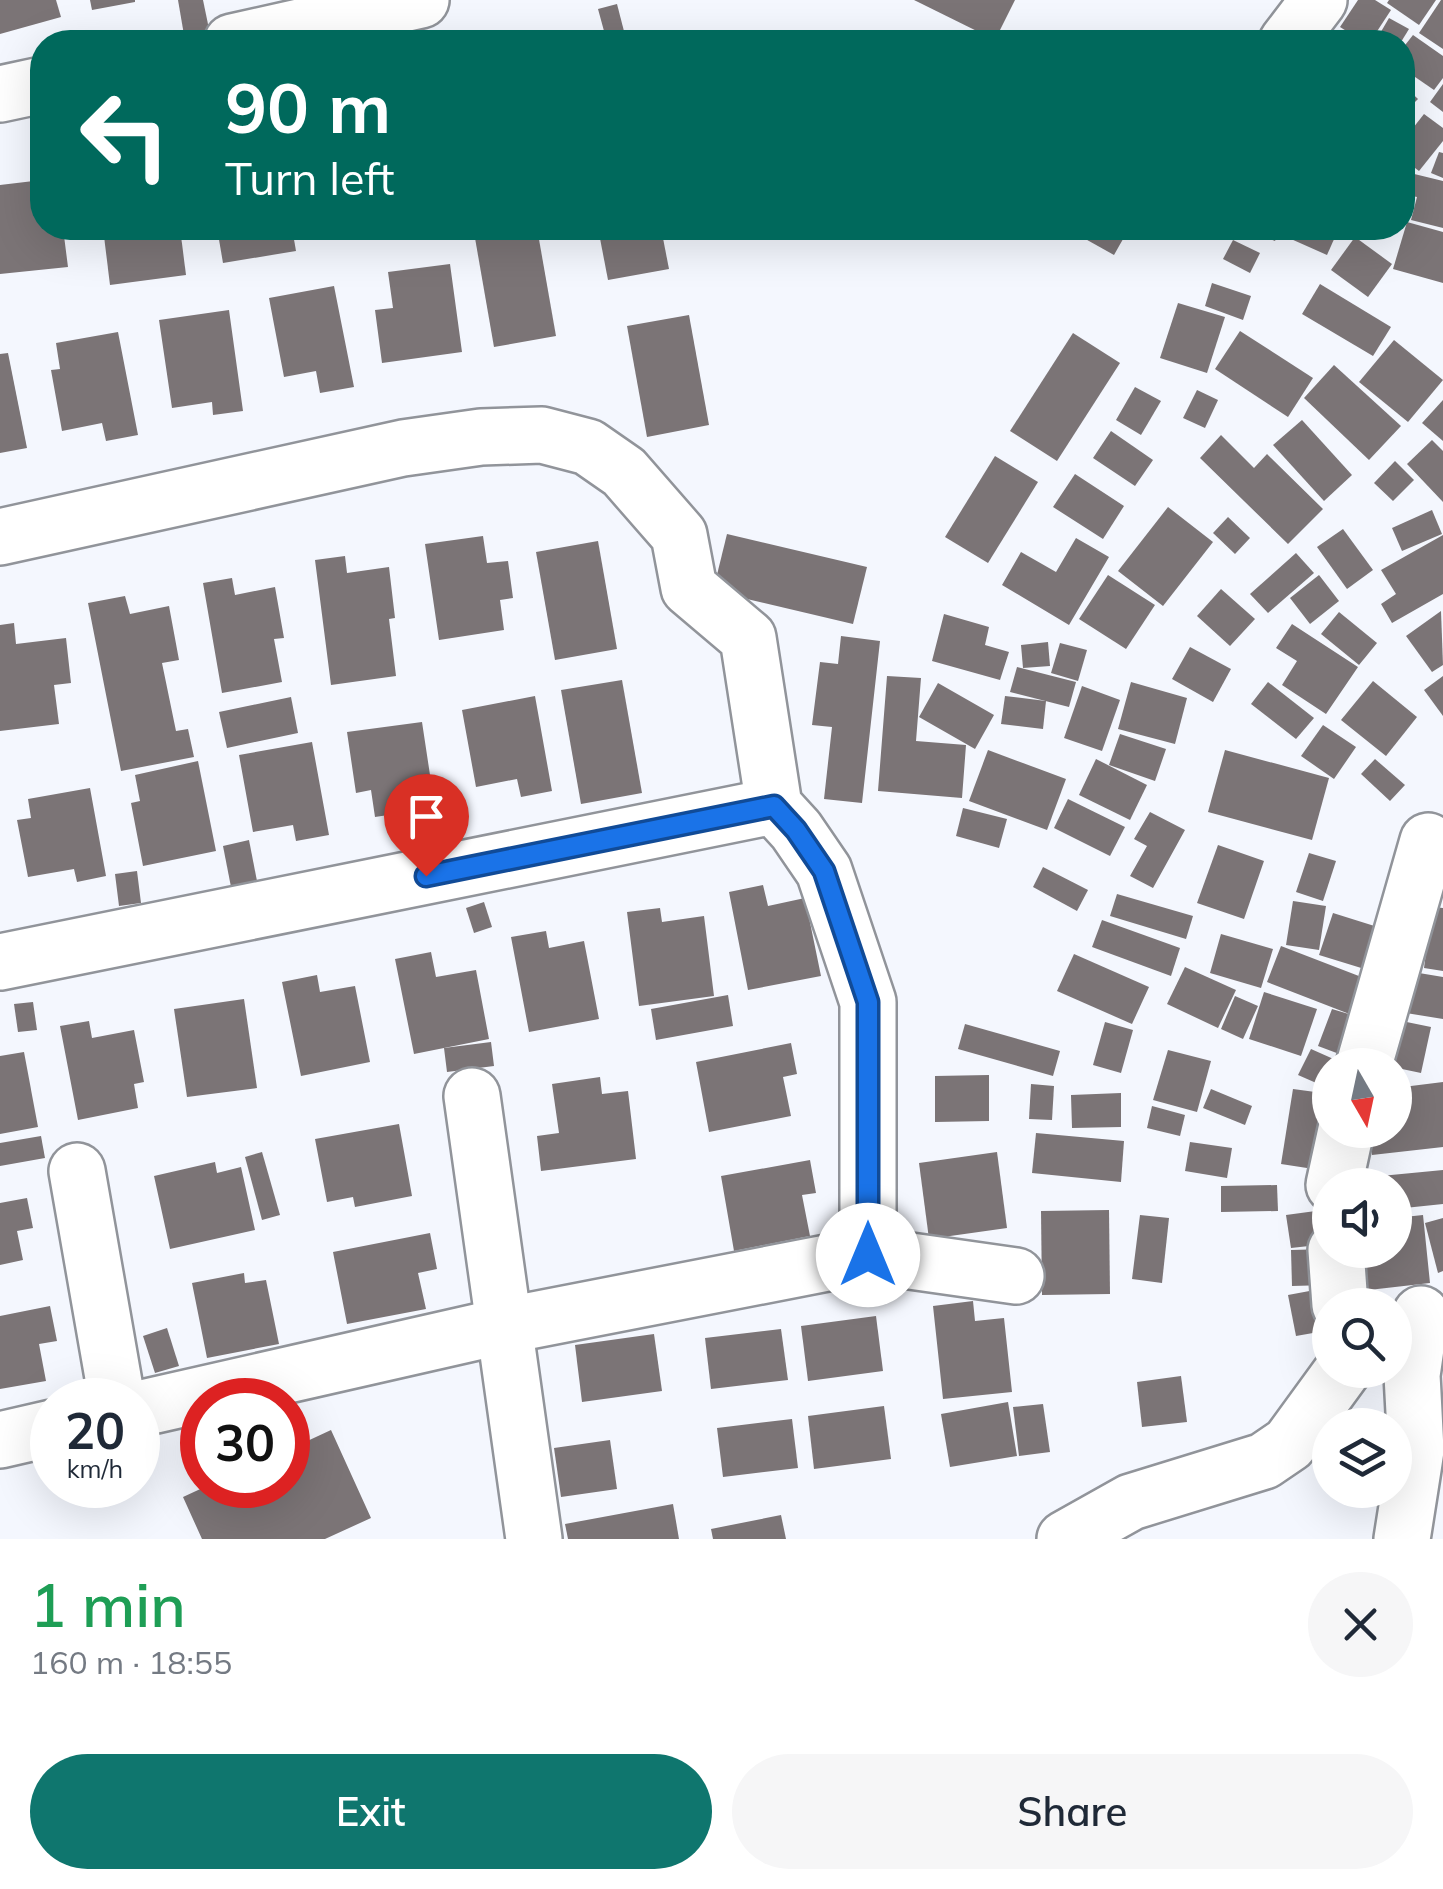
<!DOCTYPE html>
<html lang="en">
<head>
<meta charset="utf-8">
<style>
	:root { --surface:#fff; --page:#f6f6f7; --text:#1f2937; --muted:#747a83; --accent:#0f766e }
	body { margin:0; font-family:Mulish,sans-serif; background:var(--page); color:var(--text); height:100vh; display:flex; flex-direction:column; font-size:38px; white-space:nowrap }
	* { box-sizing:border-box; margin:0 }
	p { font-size:32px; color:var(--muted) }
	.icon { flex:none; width:55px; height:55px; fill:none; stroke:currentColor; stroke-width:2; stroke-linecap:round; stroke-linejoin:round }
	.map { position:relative; height:1539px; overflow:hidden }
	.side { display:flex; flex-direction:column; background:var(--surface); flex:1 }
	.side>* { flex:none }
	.banner { position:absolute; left:30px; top:30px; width:1385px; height:210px; border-radius:40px; box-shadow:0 10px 40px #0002; background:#00695c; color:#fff; overflow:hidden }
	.needle { width:65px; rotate:171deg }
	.fabs { position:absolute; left:1312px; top:1048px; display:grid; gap:20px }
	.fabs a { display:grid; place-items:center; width:100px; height:100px; border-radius:50%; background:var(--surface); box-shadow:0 10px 40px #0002; font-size:50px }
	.speed { position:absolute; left:30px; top:1378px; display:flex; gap:20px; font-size:50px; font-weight:700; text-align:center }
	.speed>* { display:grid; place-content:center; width:130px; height:130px; border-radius:50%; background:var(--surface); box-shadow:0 10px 40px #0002; line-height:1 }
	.speed small { font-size:25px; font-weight:400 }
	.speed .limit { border:15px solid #d22; background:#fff; color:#111 }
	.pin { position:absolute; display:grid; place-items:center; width:85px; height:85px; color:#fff; margin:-102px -42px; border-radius:50% 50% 50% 0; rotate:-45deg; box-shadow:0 0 10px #0007 }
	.pin .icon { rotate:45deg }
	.me { position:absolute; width:110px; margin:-55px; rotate:0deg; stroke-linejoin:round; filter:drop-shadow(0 0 8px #0008) }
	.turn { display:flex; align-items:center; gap:35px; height:210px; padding:0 30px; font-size:45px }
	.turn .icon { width:130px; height:130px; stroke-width:2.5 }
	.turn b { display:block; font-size:70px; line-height:85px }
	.round { display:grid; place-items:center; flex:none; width:105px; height:105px; border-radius:52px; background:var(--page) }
	.head { display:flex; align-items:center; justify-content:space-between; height:170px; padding:0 30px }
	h1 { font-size:60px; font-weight:600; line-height:75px; color:#1e9e55 }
	.primary-button { display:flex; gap:20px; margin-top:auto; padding:20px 30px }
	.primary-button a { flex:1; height:115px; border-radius:60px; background:var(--accent); color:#fff; font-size:40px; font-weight:600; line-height:115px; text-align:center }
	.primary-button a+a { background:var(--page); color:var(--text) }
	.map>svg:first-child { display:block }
</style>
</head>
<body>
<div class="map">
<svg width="1443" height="1539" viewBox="0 0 1443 1539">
	<rect width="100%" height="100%" fill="#f4f7fe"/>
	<!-- building -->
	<g fill="#7b7476">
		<path d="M0 0H56L61 17 0 34Z"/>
		<path d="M90 0H135V2L92 10Z"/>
		<path d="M178 0H203L209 29 184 35Z"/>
		<path d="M914 0H1015L995 40Z"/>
		<path d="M1358 0H1375L1391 10 1370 42H1364L1340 27Z"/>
		<path d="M1389 0H1436L1419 25 1387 3Z"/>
		<path d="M1441 0H1443V49L1419 33Z"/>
		<path d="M617 4 626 39 607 42 598 9Z"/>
		<path d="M1389 18 1409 29 1401 42H1375Z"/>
		<path d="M1413 35 1443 56V78L1434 90 1402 68V49Z"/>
		<path d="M1402 84 1418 99 1402 115Z"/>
		<path d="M1443 84V112L1430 102Z"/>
		<path d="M1424 114 1443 128V141L1419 171 1402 158V142Z"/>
		<path d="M1439 152 1443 153V178L1431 173Z"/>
		<path d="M1402 171 1443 181V228L1411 220 1417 197 1402 194Z"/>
		<path d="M42 180V228H63L68 267 0 274V185Z"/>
		<path d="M1407 222 1443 232V283L1393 269Z"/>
		<path d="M103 228H180L186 275 110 285Z"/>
		<path d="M217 228H292L296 251 223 263Z"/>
		<path d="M537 228 556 336 494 347 475 238Z"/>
		<path d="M598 228H661L669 269 608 280Z"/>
		<path d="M1084 228H1118L1127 232 1114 255 1080 236Z"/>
		<path d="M1257 228H1281L1275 241 1254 233Z"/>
		<path d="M1285 228H1339L1327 255 1282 235Z"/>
		<path d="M1355 237 1392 264 1368 297 1331 270Z"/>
		<path d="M1233 240 1260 253 1250 273 1223 259Z"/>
		<path d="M450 264 462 352 382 363 375 310 393 308 388 272Z"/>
		<path d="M1212 283 1251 296 1243 320 1205 306Z"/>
		<path d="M1320 284 1391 327 1373 356 1302 314Z"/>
		<path d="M334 286 354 387 320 393 316 371 284 377 269 298Z"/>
		<path d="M1178 303 1225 317 1207 373 1160 358Z"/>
		<path d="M229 310 243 411 213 415 212 402 172 408 159 320Z"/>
		<path d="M689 315 709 425 647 437 627 326Z"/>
		<path d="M1240 331 1313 378 1288 417 1215 369Z"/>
		<path d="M118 332 138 435 106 441 102 423 62 431 51 370 60 369 56 343Z"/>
		<path d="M1073 333 1120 363 1057 461 1010 431Z"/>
		<path d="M1394 340 1443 380 1408 422 1359 382Z"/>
		<path d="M8 353 27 448 0 453V354Z"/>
		<path d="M1334 365 1401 426 1369 460 1304 398Z"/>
		<path d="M1135 387 1161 401 1141 435 1116 420Z"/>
		<path d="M1197 390 1218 400 1205 428 1183 418Z"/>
		<path d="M1443 400V441L1422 423Z"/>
		<path d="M1302 420 1352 475 1324 501 1273 445Z"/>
		<path d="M1111 431 1153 460 1135 486 1093 458Z"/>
		<path d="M1221 435 1254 468 1267 454 1323 509 1288 544 1200 458Z"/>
		<path d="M1432 440 1443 451V502L1407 464Z"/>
		<path d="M995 456 1038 482 988 563 945 537Z"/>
		<path d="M1395 461 1414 480 1393 501 1374 483Z"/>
		<path d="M1075 474 1124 506 1103 539 1053 507Z"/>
		<path d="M1168 507 1213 542 1163 606 1118 571Z"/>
		<path d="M1432 510 1442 534 1402 551 1392 528Z"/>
		<path d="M1228 517 1250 538 1235 554 1213 533Z"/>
		<path d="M1343 529 1373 570 1347 589 1317 547Z"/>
		<path d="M727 534 867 567 853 624 713 591Z"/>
		<path d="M1443 535V594L1392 623 1381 604 1396 594 1381 570Z"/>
		<path d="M483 536 487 563 508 561 513 598 500 600 504 630 439 640 425 544Z"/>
		<path d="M1076 538 1109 557 1069 625 1002 585 1021 552 1056 572Z"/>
		<path d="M598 541 617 649 555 660 536 552Z"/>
		<path d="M1296 553 1314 573 1268 613 1250 594Z"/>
		<path d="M345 556 347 573 389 567 395 618 389 619 396 676 331 685 315 560Z"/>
		<path d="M1108 575 1155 605 1126 649 1079 619Z"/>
		<path d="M1319 575 1339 601 1310 624 1290 598Z"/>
		<path d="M232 578 235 595 275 587 284 638 274 639 282 682 222 693 203 583Z"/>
		<path d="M1221 589 1255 619 1230 646 1197 616Z"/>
		<path d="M125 596 130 614 169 606 179 660 162 663 176 731 188 729 194 757 121 771 88 603Z"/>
		<path d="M1441 611 1443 665 1432 672 1406 636Z"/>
		<path d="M1339 612 1377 643 1359 665 1321 634Z"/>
		<path d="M944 614 989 627 985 645 1009 652 1000 680 932 661Z"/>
		<path d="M14 623 16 644 66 638 71 683 54 685 59 724 0 731V625Z"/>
		<path d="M1292 624 1358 667 1326 714 1282 685 1297 661 1276 648Z"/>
		<path d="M841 636 880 641 862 803 824 799 832 727 812 725 820 662 838 664Z"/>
		<path d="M1048 642 1050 666 1023 668 1021 645Z"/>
		<path d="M1060 643 1087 650 1078 681 1051 673Z"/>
		<path d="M1190 647 1231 669 1213 702 1172 679Z"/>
		<path d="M1017 667 1076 682 1069 707 1010 692Z"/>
		<path d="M887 676 921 678 916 741 966 745 962 798 878 791Z"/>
		<path d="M1443 676V716L1424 690Z"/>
		<path d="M622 680 642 793 581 804 561 690Z"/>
		<path d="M1373 681 1417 717 1386 756 1341 720Z"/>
		<path d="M1131 682 1187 698 1175 744 1118 729Z"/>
		<path d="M1268 682 1314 718 1296 739 1251 704Z"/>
		<path d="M938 683 994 715 975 749 919 717Z"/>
		<path d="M1082 686 1120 700 1102 751 1064 738Z"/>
		<path d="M535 696 552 791 521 797 517 779 476 787 462 710Z"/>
		<path d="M1005 696 1046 701 1043 729 1001 724Z"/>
		<path d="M291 697 298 733 227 748 219 712Z"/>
		<path d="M422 722 435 808 375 817 371 790 356 793 347 732Z"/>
		<path d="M1323 725 1356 747 1334 779 1301 756Z"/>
		<path d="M1120 734 1166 749 1155 781 1109 765Z"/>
		<path d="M312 742 329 835 296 841 293 825 253 832 239 755Z"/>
		<path d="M988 750 1066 779 1047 830 969 801Z"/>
		<path d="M1225 750 1329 778 1312 840 1208 812Z"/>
		<path d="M1096 759 1147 785 1130 820 1079 795Z"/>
		<path d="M1375 759 1405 785 1390 801 1361 774Z"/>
		<path d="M198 761 216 851 143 866 131 803 140 801 135 775Z"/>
		<path d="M90 788 106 876 77 882 74 869 28 877 17 820 31 818 28 799Z"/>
		<path d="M1068 799 1125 827 1110 856 1054 828Z"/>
		<path d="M963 808 1007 819 999 848 956 836Z"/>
		<path d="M1150 812 1185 830 1153 888 1130 876 1147 846 1134 839Z"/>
		<path d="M249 840 257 881 231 887 223 846Z"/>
		<path d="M1218 845 1264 861 1244 919 1197 903Z"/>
		<path d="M1309 853 1336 861 1323 901 1296 892Z"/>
		<path d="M1043 867 1088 890 1077 911 1033 887Z"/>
		<path d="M137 871 141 903 119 906 115 874Z"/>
		<path d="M763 885 768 906 805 898 821 976 748 990 729 892Z"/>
		<path d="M1117 894 1193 916 1186 939 1110 916Z"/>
		<path d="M1293 901 1326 906 1319 950 1286 945Z"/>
		<path d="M484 902 492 927 474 933 466 908Z"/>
		<path d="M1432 907 1443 908V971L1424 968Z"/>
		<path d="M660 908 662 922 704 916 714 996 639 1006 627 912Z"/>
		<path d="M1333 913 1384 929 1371 971 1319 955Z"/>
		<path d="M1102 920 1180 948 1171 976 1092 947Z"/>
		<path d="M546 931 549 948 584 941 599 1019 529 1032 511 937Z"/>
		<path d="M1221 934 1273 949 1261 988 1210 973Z"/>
		<path d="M1281 946 1377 983 1358 1061 1318 1046 1332 1009 1352 1015 1267 982Z"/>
		<path d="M431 952 436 977 476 970 489 1039 414 1054 395 959Z"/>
		<path d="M1074 954 1149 987 1132 1024 1057 991Z"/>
		<path d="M1185 967 1236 990 1218 1028 1167 1004Z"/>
		<path d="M1413 972 1443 977V1019L1406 1013Z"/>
		<path d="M317 975 320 992 355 986 370 1062 301 1076 282 982Z"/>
		<path d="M1264 992 1317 1009 1301 1056 1249 1039Z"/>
		<path d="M728 995 733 1026 656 1040 651 1009Z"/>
		<path d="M1235 996 1258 1006 1243 1039 1221 1029Z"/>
		<path d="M244 999 257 1088 187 1097 174 1009Z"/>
		<path d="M33 1002 37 1030 18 1032 14 1004Z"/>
		<path d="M1392 1019 1431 1027 1421 1073 1383 1065Z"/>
		<path d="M89 1021 92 1038 134 1030 144 1082 134 1084 138 1108 78 1120 60 1026Z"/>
		<path d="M1105 1022 1133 1030 1121 1073 1093 1065Z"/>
		<path d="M965 1024 1060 1051 1053 1076 958 1049Z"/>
		<path d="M491 1042 494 1066 447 1072 444 1048Z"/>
		<path d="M791 1043 797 1074 783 1077 791 1116 709 1132 696 1062Z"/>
		<path d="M1311 1049 1347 1065H1330V1089L1298 1075Z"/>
		<path d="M1168 1050 1211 1061 1197 1112 1153 1100Z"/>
		<path d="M24 1052 38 1127 0 1134V1056Z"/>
		<path d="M989 1075V1121L935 1122V1076Z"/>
		<path d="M600 1077 602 1094 628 1091 636 1159 541 1171 537 1136 559 1133 552 1084Z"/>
		<path d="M1443 1082V1147L1372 1155 1369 1130H1395V1088Z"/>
		<path d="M1031 1084 1054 1086 1052 1120 1029 1119Z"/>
		<path d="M1211 1089 1252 1106 1245 1125 1203 1108Z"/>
		<path d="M1293 1089 1330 1094 1333 1172 1281 1164Z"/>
		<path d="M1121 1093V1127L1072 1128 1071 1095Z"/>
		<path d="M1152 1106 1185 1115 1180 1136 1147 1128Z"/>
		<path d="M399 1124 412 1196 355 1207 353 1197 327 1202 315 1139Z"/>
		<path d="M1036 1133 1124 1141 1121 1182 1032 1173Z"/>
		<path d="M41 1136 45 1158 0 1166V1143Z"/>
		<path d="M1190 1142 1232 1148 1227 1178 1185 1171Z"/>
		<path d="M262 1152 280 1215 262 1220 245 1157Z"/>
		<path d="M997 1152 1007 1228 929 1239 919 1163Z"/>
		<path d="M810 1160 816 1193 802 1195 810 1236 734 1251 721 1176Z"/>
		<path d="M215 1162 217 1173 241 1167 255 1230 170 1249 154 1176Z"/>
		<path d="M1443 1170V1204L1395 1209V1185H1361L1360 1178Z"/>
		<path d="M1277 1185 1278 1211 1221 1212V1186Z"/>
		<path d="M27 1198 33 1228 17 1231 23 1260 0 1265V1203Z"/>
		<path d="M1109 1210 1110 1294 1042 1295 1041 1211Z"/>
		<path d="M1323 1210 1327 1244 1291 1248 1286 1215Z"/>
		<path d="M1140 1215 1169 1218 1162 1283 1132 1279Z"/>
		<path d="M1423 1215 1430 1283 1360 1291 1358 1261 1391 1258 1390 1250H1395V1218Z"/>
		<path d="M1443 1218V1271L1438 1273 1425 1223Z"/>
		<path d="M430 1233 437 1269 418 1273 426 1309 347 1324 333 1252Z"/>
		<path d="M1327 1249 1328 1285 1292 1286 1291 1250Z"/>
		<path d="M244 1273 245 1283 266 1280 279 1344 207 1358 192 1283Z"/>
		<path d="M1331 1287 1330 1330 1296 1336 1288 1295Z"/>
		<path d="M973 1301 975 1321 1004 1318 1012 1392 943 1399 933 1306Z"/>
		<path d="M50 1306 57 1341 39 1344 46 1381 0 1389V1316Z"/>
		<path d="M876 1316 883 1371 808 1381 801 1326Z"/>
		<path d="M167 1328 179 1366 155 1373 143 1336Z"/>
		<path d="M781 1329 788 1380 711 1389 705 1338Z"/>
		<path d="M654 1334 662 1391 582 1402 575 1345Z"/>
		<path d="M1181 1376 1187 1422 1142 1427 1137 1382Z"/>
		<path d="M1008 1402 1017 1456 950 1467 941 1414Z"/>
		<path d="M1043 1404 1050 1452 1019 1456 1013 1407Z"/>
		<path d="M884 1406 891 1459 814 1469 808 1416Z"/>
		<path d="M792 1419 798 1468 723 1477 717 1428Z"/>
		<path d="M331 1430 371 1518 325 1539H202L183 1497 209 1485H288V1450Z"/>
		<path d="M610 1440 617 1489 561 1497 554 1448Z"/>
		<path d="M673 1504 679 1539H568L565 1524Z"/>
		<path d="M781 1515 786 1539H713L711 1529Z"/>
	</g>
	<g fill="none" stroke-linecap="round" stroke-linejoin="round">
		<!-- minor casing -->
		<g stroke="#91949a" stroke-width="60">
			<g id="minor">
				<path d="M232 42 421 0"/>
				<path d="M1287 42 1319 0"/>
				<path d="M0 94 42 85"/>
				<path d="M0 537 403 448 481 437 542 435 588 447 624 472 679 535 689 588 748 638 774 806 796 830 824 871 868 1002V1255"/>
				<path d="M0 962 774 806"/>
				<path d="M1364 1065 1428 841"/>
				<path d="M472 1096 534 1539"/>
				<path d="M77 1171 117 1400"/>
				<path d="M1334 1185 1346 1130"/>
				<path d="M1336 1250 1340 1305"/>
				<path d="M138 1409 503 1326 868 1255 1016 1276"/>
				<path d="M0 1440 52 1428"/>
				<path d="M1065 1539 1131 1502 1264 1461 1289 1444 1343 1370"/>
				<path d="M1402 1539 1416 1450 1412 1375 1421 1314"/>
			</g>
		</g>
		<!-- minor -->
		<use href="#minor" stroke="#fff" stroke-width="55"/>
	</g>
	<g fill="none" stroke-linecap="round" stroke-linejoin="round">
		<!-- route casing -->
		<g stroke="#114b97" stroke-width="25">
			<path id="route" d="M426 876 774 806 796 830 824 871 868 1002V1255"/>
		</g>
		<!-- route -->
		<use href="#route" stroke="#1a73e8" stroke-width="18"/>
	</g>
</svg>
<div class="fabs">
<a><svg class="needle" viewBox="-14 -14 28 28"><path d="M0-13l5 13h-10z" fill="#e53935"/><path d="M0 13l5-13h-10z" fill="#747a83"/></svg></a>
<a><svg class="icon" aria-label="sound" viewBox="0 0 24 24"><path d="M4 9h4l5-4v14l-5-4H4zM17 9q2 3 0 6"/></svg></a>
<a><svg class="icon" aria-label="search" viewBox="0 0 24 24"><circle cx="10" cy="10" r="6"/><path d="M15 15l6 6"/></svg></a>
<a><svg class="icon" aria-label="layers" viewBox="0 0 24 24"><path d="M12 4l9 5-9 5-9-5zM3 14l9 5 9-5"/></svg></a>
</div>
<div class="speed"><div>20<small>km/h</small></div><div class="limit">30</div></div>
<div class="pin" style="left:426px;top:876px;background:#d93025"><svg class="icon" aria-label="arrive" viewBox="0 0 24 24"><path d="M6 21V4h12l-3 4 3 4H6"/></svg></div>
<svg class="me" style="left:868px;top:1255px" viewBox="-20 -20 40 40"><circle r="19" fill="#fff"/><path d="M0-13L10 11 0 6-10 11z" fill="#1a73e8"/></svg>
<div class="banner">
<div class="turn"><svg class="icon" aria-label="left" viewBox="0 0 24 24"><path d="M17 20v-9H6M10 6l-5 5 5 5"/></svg><div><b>90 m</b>Turn left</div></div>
</div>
</div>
<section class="side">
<div class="head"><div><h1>1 min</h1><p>160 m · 18:55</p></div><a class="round"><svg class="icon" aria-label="close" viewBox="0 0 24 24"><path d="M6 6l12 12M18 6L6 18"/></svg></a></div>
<div class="primary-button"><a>Exit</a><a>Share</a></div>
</section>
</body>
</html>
